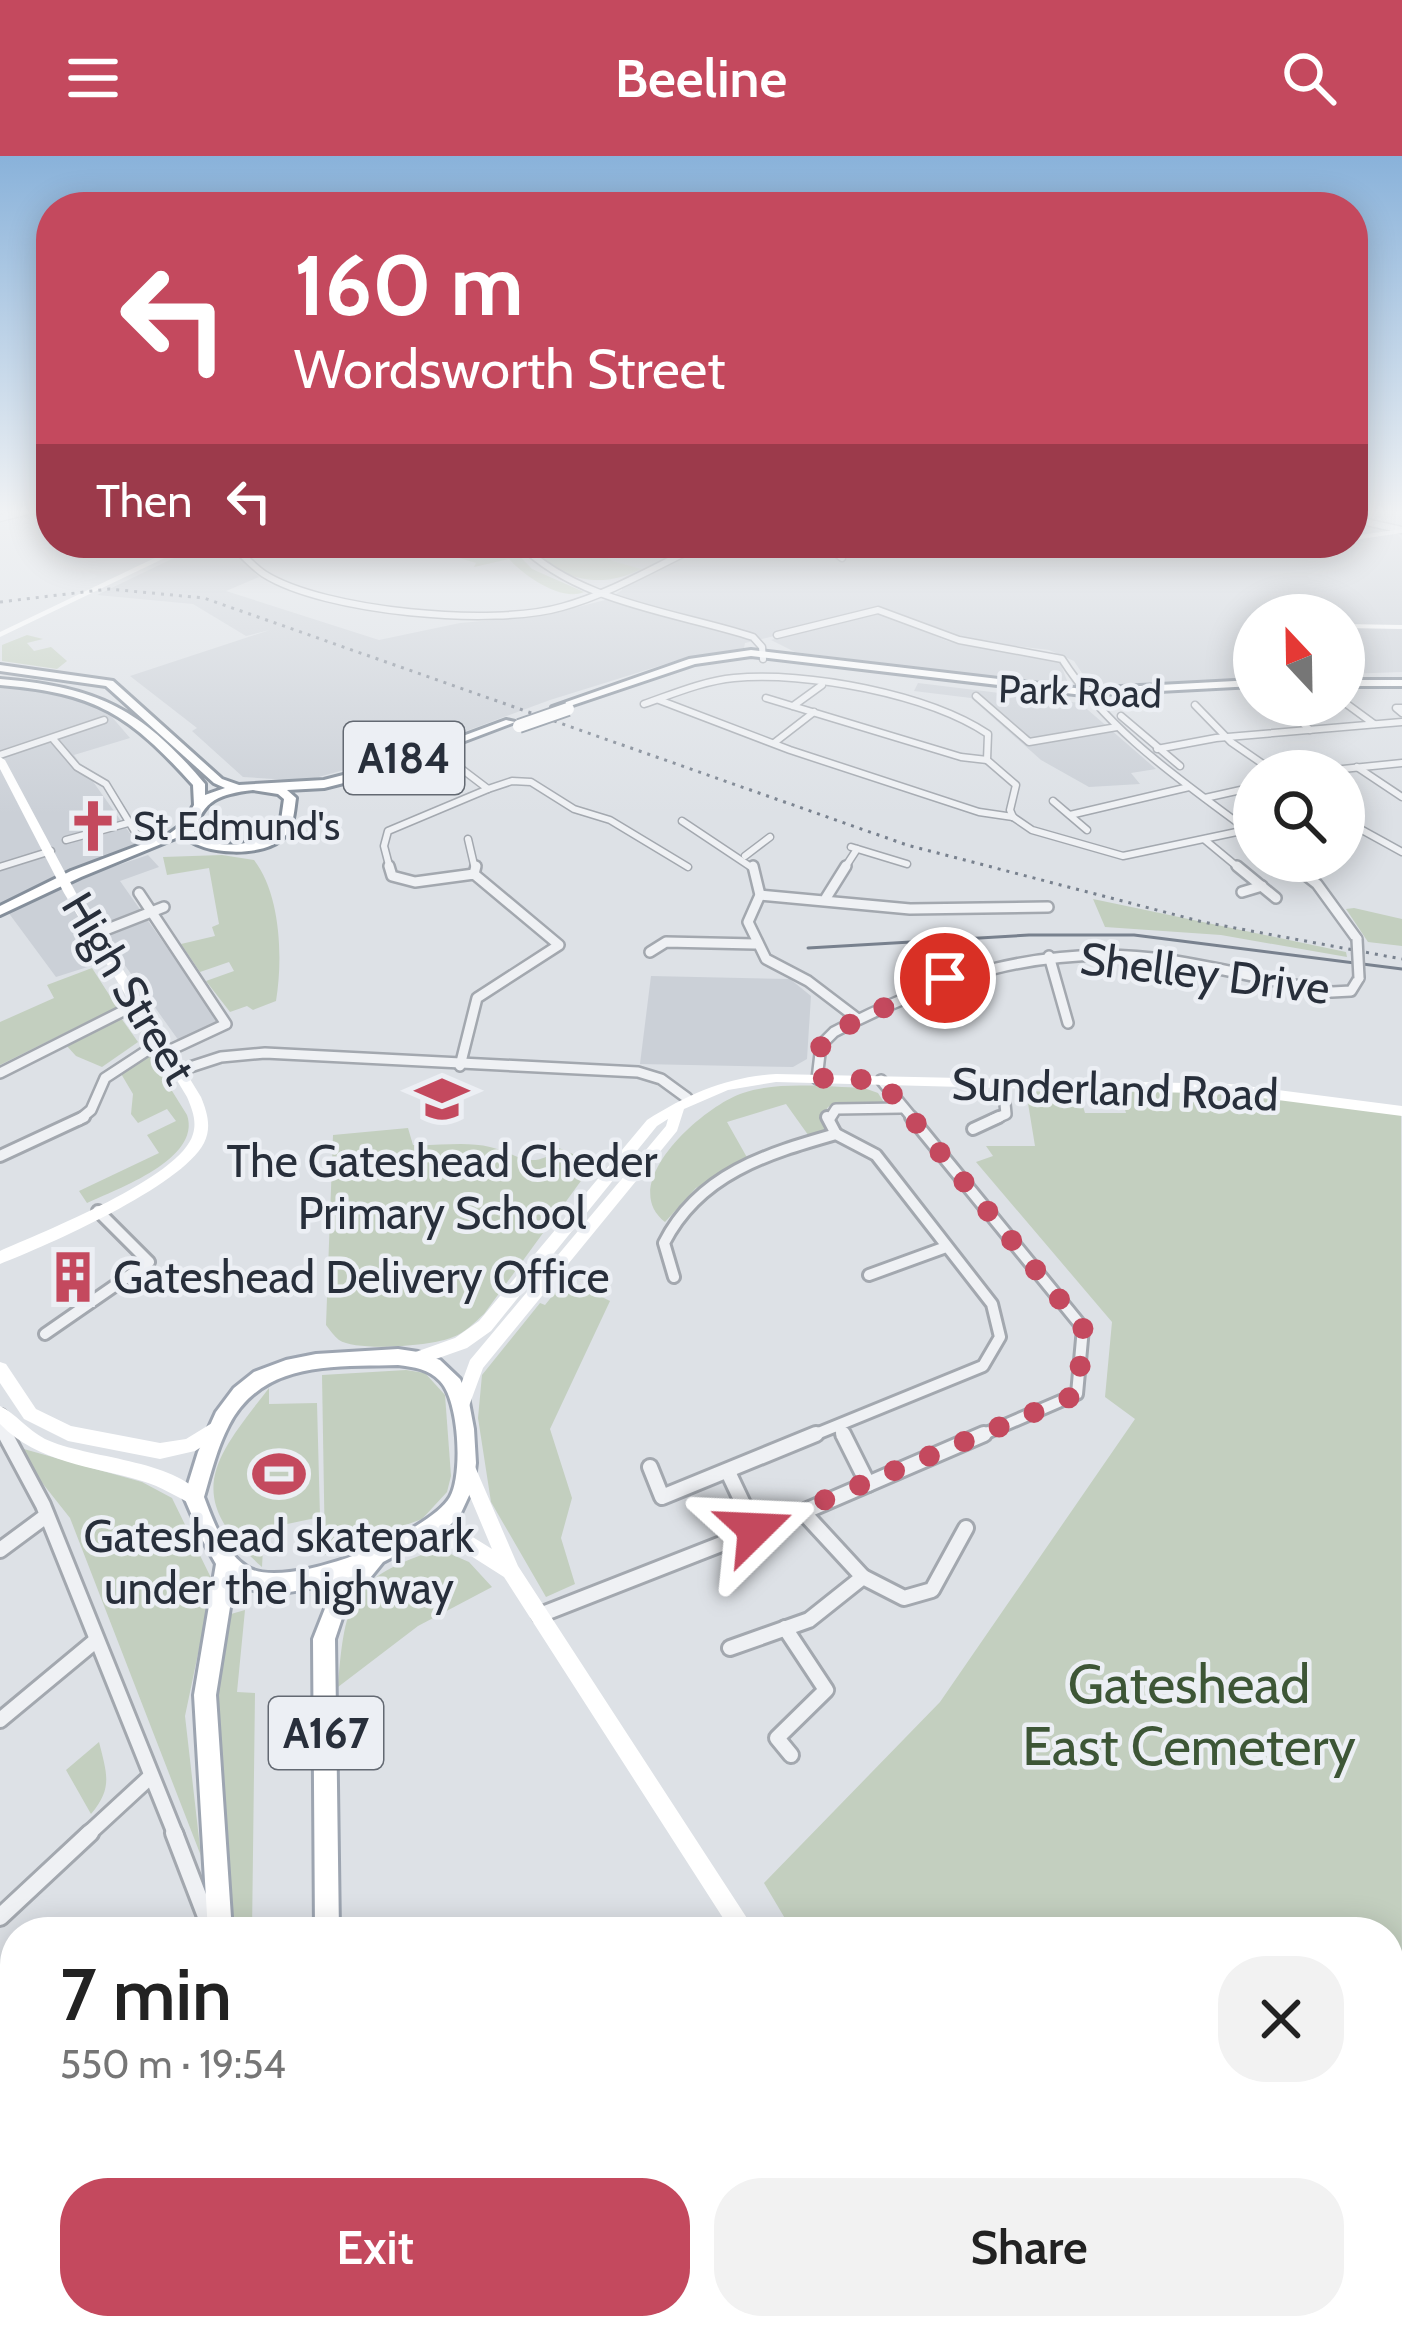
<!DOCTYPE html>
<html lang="en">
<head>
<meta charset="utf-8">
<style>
	:root { --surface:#fff; --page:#f2f2f2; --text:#222; --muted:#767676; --accent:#c4495e }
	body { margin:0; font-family:Cabin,sans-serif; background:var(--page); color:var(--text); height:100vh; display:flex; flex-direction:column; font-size:45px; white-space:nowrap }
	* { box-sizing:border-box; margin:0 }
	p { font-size:39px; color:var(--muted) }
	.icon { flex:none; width:66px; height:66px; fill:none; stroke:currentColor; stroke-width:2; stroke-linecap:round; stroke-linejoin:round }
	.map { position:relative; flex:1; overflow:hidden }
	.drawer { position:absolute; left:0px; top:1761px; width:1404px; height:423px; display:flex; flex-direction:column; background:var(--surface); border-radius:48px 48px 0 0; box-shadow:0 6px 30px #0003 }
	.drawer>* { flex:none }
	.hud { position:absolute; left:36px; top:36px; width:1332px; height:366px; border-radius:48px; box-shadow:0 6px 30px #0003; background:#c4495e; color:#fff; overflow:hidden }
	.needle { width:78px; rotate:338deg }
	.fabs { position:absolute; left:1233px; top:438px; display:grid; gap:24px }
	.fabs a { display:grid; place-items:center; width:132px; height:132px; border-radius:50%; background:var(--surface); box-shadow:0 6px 30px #0003; font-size:60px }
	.pin { position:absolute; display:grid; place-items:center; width:102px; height:102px; color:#fff; margin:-51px; border:6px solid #fff; border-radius:50%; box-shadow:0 3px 12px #0007 }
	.me { position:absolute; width:132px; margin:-66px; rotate:69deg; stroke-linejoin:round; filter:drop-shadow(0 0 9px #0008) }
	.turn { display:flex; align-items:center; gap:42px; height:252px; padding:0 60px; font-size:54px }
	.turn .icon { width:156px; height:156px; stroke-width:2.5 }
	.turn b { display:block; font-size:84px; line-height:102px }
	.then { display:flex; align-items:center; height:114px; padding:0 60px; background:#0003; gap:24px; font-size:45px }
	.round { display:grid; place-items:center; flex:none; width:126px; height:126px; border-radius:48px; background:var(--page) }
	.summary { display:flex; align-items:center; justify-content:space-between; height:204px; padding:0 60px }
	h1 { font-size:72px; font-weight:600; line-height:90px }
	.primary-button { display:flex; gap:24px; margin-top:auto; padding:24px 60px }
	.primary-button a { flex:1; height:138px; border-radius:48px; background:var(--accent); color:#fff; font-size:48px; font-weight:600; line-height:138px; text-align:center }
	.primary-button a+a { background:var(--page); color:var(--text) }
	header { display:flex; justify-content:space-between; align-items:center; height:156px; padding:0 60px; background:var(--accent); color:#fff; font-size:54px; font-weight:600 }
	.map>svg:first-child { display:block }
</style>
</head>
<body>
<header><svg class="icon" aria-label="menu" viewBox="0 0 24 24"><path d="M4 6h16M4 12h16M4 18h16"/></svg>Beeline<svg class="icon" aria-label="search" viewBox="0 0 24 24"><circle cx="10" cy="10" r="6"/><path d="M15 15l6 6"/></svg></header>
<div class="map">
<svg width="1402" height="2182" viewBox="0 0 1402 2182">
	<rect width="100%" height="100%" fill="#dde1e6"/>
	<!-- built -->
	<g fill="#cbd0d7">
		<path d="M1353 367 1394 373 1402 384V516L1344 518V459H1254V523L1092 532 1074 505 1049 494 966 484 886 453 878 456 947 485 1060 506 1069 530 795 496 771 484 811 471 745 487 744 492 688 501 550 544 410 596 304 625 243 621 192 575 197 572 130 520 270 474 246 480 193 448 97 439 205 387H224L259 421 226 435 379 484 460 467 547 459 609 443 622 434 620 424 639 413 613 405 585 388 593 387H1353Z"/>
		<path d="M918 527 1080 547 1156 613 1131 617 1140 628 1089 631 1041 604 971 542 914 535Z"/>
		<path d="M0 532 54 535 105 553 130 582 74 599 139 690 74 712 0 749Z"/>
		<path d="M148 699 159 711 120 725 220 867 179 885 119 801 56 821 8 756 86 720Z"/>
		<path d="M651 820 790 823 811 840 807 903 793 911 640 908Z"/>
	</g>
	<!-- green -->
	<g fill="#c3cfbf">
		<path d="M410 387H507L532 413 584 436C562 446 524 420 509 403L474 411 476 407Z"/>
		<path d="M530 387H583L613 405 641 413C601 434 557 425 530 387Z"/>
		<path d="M27 479 43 483 27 487 34 495 51 491 67 505 57 513 2 505V489Z"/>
		<path d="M222 699 254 704C281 739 283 803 276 845L253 854 247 850 230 856 206 825 234 815 229 806 200 816 181 788 215 780 212 771 219 768 209 712 167 719 163 701Z"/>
		<path d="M1093 743 1346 796 1347 801 1221 779 1105 771Z"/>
		<path d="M1354 752 1402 763V790L1368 786 1346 753Z"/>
		<path d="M92 812 117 851 0 909V866L54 842 47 829Z"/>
		<path d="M121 862 138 886 102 911 76 900 66 889Z"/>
		<path d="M149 898 187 959C202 1003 117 1033 87 1047L79 1035 159 997 147 979 176 965 167 953 138 967 131 958 133 938 120 916Z"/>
		<path d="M864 932 878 937 885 948 843 946 828 951 822 962 831 977 811 983 786 948 727 966 749 1005 696 1032 665 1066C615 1027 705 949 743 937 778 925 828 931 864 932Z"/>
		<path d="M1119 932 1231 935 1401 957 1402 1997 1389 1987V1776H793L764 1727 940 1546 1135 1263 1105 1241 1112 1166 976 1006 993 1000 986 990H1035L1026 935 1079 937 1085 957H1126Z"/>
		<path d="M408 972 413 989C437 990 467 985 490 991 520 998 531 1016 559 992L594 1007 484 1158C475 1166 465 1177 453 1181 433 1190 357 1196 339 1184 334 1180 330 1174 326 1169L333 979Z"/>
		<path d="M566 1123 610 1145 550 1273 572 1342 561 1382 575 1428 546 1441 491 1346 478 1262 482 1219 540 1147 545 1149Z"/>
		<path d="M406 1214 425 1217 445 1239 451 1320 447 1336 422 1363 325 1399 322 1219Z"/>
		<path d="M269 1232V1248L317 1247 320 1361 264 1373 262 1411C181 1339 214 1303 269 1232Z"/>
		<path d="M13 1290 142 1326 172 1342 213 1426 185 1560 201 1700 70 1362Z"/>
		<path d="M439 1393 469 1406 492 1431 418 1470 338 1531C345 1442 351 1422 439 1393Z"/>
		<path d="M245 1454 237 1536 255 1537 252 1776H242L233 1768C224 1666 201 1557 231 1458Z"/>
		<path d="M99 1586C107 1618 113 1632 91 1658L66 1614Z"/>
	</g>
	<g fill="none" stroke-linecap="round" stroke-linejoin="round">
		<!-- street-far4 casing -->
		<g stroke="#a3a8af" stroke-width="9">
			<g id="street-far4">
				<path d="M0 362 36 353"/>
				<path d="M1353 363 1402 374"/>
				<path d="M230 387C241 397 252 410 264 418 324 456 494 471 562 451 612 437 658 409 705 387"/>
				<path d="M519 387C578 447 676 456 753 481L762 491 763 503"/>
				<path d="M823 387 842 402"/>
				<path d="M777 479 878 454 959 484 1062 503C1110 578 1184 626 1254 679"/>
				<path d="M976 540 1029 586 1117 571"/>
				<path d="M766 542 961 601 987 604"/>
				<path d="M659 544 790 594 979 656 1013 661"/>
				<path d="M1344 546 1374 568"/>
				<path d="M644 548C673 538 703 525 734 522 806 515 928 538 988 578L987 604 1016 629 1010 654 1013 661"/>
				<path d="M1195 549 1231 586 1273 615"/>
				<path d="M1283 549 1310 574"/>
				<path d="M793 550 822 529"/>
				<path d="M1402 552H1396L1402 557"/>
				<path d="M1121 560 1180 610"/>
				<path d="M54 584 77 611 106 628 140 684"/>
				<path d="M774 587 814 556"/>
				<path d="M1157 593 1216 582 1402 566"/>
				<path d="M0 599 104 564"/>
				<path d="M1357 611 1402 641"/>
				<path d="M1323 615 1402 607"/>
				<path d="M488 633 512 625 531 626 574 653 610 664 688 711"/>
				<path d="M1205 642 1254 631"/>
				<path d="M1053 645 1087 674"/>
				<path d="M1070 659 1189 631"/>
				<path d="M1013 661 1032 674 1123 700 1246 674"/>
				<path d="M1344 664 1402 696"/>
				<path d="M682 665 754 713"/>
				<path d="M468 683 475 713"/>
				<path d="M66 684 128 667"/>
				<path d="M1205 684 1240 713"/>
				<path d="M851 691 907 708"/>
				<path d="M745 700 770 681"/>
				<path d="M1288 705 1298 713"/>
				<path d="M0 711 51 695"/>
				<path d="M390 713 384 690 388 675 488 633 434 592"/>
				<path d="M844 713 857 693"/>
			</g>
		</g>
		<!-- street-far3 casing -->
		<g stroke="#a3a8af" stroke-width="14">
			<g id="street-far3">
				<path d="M389 710 392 720 415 726 474 718 559 789 477 842 460 910"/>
				<path d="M753 710 760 739 748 766 766 803 808 825 858 863"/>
				<path d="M1237 710 1276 742"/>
				<path d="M1294 710 1317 728 1357 783"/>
				<path d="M474 718 476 710"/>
				<path d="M1242 736 1262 730"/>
				<path d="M139 737 226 868 166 896"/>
				<path d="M760 739 910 753 1048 751"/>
				<path d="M826 742 846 710"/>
				<path d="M95 778 164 751"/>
				<path d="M650 796 666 786 755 788"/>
				<path d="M1049 800 1068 867"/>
				<path d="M178 915 221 901 265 897 638 916 661 923 687 942"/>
				<path d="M0 917 137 848"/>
				<path d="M817 923 821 889 834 876C941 820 1047 786 1169 804 1224 812 1277 827 1332 836L1351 835 1359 822"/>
				<path d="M881 924 914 964"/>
				<path d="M79 964 91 954 105 922 160 886"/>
				<path d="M829 964 836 953 901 952"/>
				<path d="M992 964 1006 958 1003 927"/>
			</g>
		</g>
		<!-- street-far2 casing -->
		<g stroke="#a3a8af" stroke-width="16">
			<g id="street-far2">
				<path d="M827 961 836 978"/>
				<path d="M911 961 1083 1172 1077 1238 977 1281"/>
				<path d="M973 973 999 961"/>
				<path d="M0 1000 84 961"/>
				<path d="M869 1119 946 1091"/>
				<path d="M674 1121 664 1087C699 1018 766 998 836 978L876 999 992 1148 1000 1181 983 1210 809 1281"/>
				<path d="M45 1178 149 1106 98 1055"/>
				<path d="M1 1259 6 1281"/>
				<path d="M839 1271 844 1281"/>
			</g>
		</g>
		<!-- street-far1 casing -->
		<g stroke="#a3a8af" stroke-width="20">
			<g id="street-far1">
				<path d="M5 1278 43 1349 176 1680"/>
				<path d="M843 1278 868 1328"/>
				<path d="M650 1311 662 1341 816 1278"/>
				<path d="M728 1316 755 1373"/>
				<path d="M803 1356 863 1421"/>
				<path d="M0 1394 46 1360"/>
				<path d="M540 1459 803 1356 984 1278"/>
				<path d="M785 1472 826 1534 777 1582 791 1599"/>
				<path d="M730 1492 809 1464 863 1421 904 1442 932 1434 966 1372"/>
				<path d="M0 1564 94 1486"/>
				<path d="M86 1680 150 1621"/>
			</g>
		</g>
		<!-- street casing -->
		<g stroke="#a3a8af" stroke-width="22">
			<g id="street">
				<path d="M174 1677 212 1776"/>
				<path d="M0 1761 90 1677"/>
				<path d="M0 2064 15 2048"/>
				<path d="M1389 2116 1402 2109"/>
				<path d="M828 2169 835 2182"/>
				<path d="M1266 2169V2182"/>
				<path d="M122 2182 133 2169"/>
				<path d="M508 2182 519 2169"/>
				<path d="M1091 2182 1099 2169"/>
			</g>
		</g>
		<!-- primary casing -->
		<g stroke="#9da5b1" stroke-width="6">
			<g id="primary">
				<path d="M398 1193 418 1196 440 1204 460 1223 468 1241 474 1273 476 1307 473 1331 460 1359 446 1373 383 1406 345 1453 335 1483 339 1776H315L313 1483 330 1440 345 1421C310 1433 269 1447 234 1426L216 1539 232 1776H208L194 1539 216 1408 202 1383 184 1341 198 1296 216 1256 234 1232 254 1216 286 1204 316 1198ZM398 1209C414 1211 429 1213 440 1225 459 1244 463 1318 450 1341 428 1378 285 1436 247 1411 224 1396 213 1365 204 1341 211 1317 217 1292 229 1269 263 1204 335 1211 398 1209Z"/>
				<path d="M268 2169H298L300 2182H270Z"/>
				<path d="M314 2169H344L343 2182H313Z"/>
			</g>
		</g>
		<!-- highway casing -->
		<g stroke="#858f9b" stroke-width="6">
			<g id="highway">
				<path d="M751 494 1083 533 1254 524V530L1083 539 751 500 695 508 561 553 552 551 689 503Z"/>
				<path d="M0 509 113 525 222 623 239 629 324 624 390 607 506 564 515 566 375 619 324 632 287 634 296 642C294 655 294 669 285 680 266 702 202 700 183 679L81 721 0 759V750L71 715 169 678 184 667 194 649 193 629C129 558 96 537 0 529V523C98 531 142 553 205 628V639L225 632 214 627 106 530 0 515ZM253 634 278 638 284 643 281 664 273 679C247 689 217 695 194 677 203 643 220 638 253 634Z"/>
				<rect x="1344" y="524" width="58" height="6"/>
			</g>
		</g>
		<!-- street-far4 -->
		<use href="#street-far4" stroke="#eff1f4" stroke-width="6"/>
		<!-- street-far3 -->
		<use href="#street-far3" stroke="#eff1f4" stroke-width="9"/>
		<!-- street-far2 -->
		<use href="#street-far2" stroke="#eff1f4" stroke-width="10"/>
		<!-- street-far1 -->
		<use href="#street-far1" stroke="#eff1f4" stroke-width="14"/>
		<!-- street -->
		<use href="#street" stroke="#eff1f4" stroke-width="16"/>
		<!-- secondary -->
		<g fill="#fff" fill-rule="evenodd">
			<path d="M1402 373V377L1353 384V380Z"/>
			<path d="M186 387H196L0 481V476Z"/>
			<path d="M1137 387H1221L1217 389H1141Z"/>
			<path d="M1344 468 1402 469V473L1344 472Z"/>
			<path d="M1254 512V518L1243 519 1239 516Z"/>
			<path d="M0 601 5 604 76 737 201 941C207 956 212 971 204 987 181 1031 48 1089 0 1108V1095C42 1076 181 1022 193 978 197 965 192 953 187 941L64 737 0 613Z"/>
			<path d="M776 918 1230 928 1402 950V960L1230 938 776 926 728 934 684 953 677 975 483 1212 469 1250 463 1252 457 1250 455 1245 470 1204 666 970 668 963 657 970 491 1175 467 1192 416 1210 410 1208 408 1203 410 1198 455 1182 479 1165 647 964C688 938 727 921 776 918Z"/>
			<path d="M0 1206 6 1208 36 1253 71 1270 160 1287 186 1283 217 1264 223 1267 226 1272 223 1277 195 1295 160 1303 68 1285 24 1263 0 1227Z"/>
			<path d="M0 1250C16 1258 28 1274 45 1283 88 1303 175 1303 203 1341L200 1347 194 1349C176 1341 161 1330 142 1325 92 1310 38 1307 0 1268Z"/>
			<path d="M467 1304 473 1306 518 1410 756 1776H732L504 1421 460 1393 418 1391 412 1388 409 1382 412 1376 418 1373 463 1375 492 1393 458 1312 461 1306Z"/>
			<path d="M991 2169H1021L1028 2182H998Z"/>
		</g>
		<!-- primary -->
		<use href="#primary" fill="#fff" fill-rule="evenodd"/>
		<!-- highway -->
		<use href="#highway" fill="#fff" fill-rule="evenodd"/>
		<!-- tram -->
		<path stroke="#78818e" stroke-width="3" d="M808 792 1029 779H1134L1402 813"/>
		<!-- rail -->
		<path stroke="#78818e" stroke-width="3" stroke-dasharray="3 6" stroke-linecap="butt" d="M0 446 109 433 204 442 907 689 1203 766 1402 803"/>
		<!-- street-bridge casing -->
		<g stroke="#a3a8af" stroke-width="14" stroke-linecap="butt">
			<path id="street-bridge" d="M1357 783 1359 822"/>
		</g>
		<!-- highway-bridge casing -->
		<g stroke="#858f9b" stroke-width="16" stroke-linecap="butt">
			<path id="highway-bridge" d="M519 570 568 553"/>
		</g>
		<!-- street-bridge -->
		<use href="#street-bridge" stroke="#eff1f4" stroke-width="9"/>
		<!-- highway-bridge -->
		<use href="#highway-bridge" stroke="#fff" stroke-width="12"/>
	</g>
	<!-- sky -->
	<linearGradient id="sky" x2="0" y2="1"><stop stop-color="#89b2da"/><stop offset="0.54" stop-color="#f0f2f4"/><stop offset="1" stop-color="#f0f2f4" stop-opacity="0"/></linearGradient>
	<rect width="1402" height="659" fill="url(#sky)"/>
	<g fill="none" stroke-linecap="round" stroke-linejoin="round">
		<!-- route -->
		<path stroke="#c4495e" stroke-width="21" stroke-dasharray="0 37.8" d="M755 1373 1078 1238 1083 1172 881 924 817 922 821 889 834 876 945 822"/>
	</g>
	<!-- icons -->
	<defs>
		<g id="church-bare" transform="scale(4.14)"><path d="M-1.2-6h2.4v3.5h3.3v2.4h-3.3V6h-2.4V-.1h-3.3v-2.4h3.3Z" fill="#c4495e" stroke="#eceff4" stroke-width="2.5" paint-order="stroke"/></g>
		<g id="school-bare" transform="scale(4.14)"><path d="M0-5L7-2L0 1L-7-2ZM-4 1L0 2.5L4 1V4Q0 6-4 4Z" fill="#c4495e" stroke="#eceff4" stroke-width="2.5" paint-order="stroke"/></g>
		<g id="building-bare" transform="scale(4.14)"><path d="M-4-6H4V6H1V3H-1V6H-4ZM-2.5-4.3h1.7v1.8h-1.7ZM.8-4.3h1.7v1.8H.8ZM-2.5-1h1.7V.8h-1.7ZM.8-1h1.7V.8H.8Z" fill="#c4495e" stroke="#eceff4" stroke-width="2.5" paint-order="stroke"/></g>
		<g id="stadium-bare" transform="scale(4.14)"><path d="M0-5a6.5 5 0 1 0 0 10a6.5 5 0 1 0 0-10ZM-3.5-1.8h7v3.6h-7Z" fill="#c4495e" stroke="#eceff4" stroke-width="2.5" paint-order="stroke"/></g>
	</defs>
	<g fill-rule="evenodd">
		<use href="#church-bare" x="93" y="670"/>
		<use href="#school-bare" x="442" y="943"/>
		<use href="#building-bare" x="73" y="1121"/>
		<use href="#stadium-bare" x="279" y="1318"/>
	</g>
	<g text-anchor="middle" stroke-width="9" stroke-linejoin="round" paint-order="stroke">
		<!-- far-street labels -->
		<g font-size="39" fill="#282f3b" stroke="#eceff4">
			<text transform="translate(1080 535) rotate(2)" y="14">Park Road</text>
		</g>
		<!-- far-poi labels -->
		<g font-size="39" fill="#282f3b" stroke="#eceff4" text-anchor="start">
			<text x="133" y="684">St Edmund's</text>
		</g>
		<!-- shield labels -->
		<g fill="#eceff4" stroke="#636972" stroke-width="3">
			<rect x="344" y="566" width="120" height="72" rx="9"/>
			<rect x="269" y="1541" width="114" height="72" rx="9"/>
		</g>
		<g font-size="42" font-weight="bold" fill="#282f3b">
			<text x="404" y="617">A184</text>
			<text x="326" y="1592">A167</text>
		</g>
		<!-- street labels -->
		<g font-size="45" fill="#282f3b" stroke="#eceff4">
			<text transform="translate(1205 817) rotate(7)" y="16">Shelley Drive</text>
			<text transform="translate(129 832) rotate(59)" y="16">High Street</text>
			<text transform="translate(1115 933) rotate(2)" y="16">Sunderland Road</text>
		</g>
		<!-- poi labels -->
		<g font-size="45" fill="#282f3b" stroke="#eceff4">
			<text x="442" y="1021">The Gateshead Cheder<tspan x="442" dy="52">Primary School</tspan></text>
			<text x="113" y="1137" text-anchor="start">Gateshead Delivery Office</text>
			<text x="279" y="1396">Gateshead skatepark<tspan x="279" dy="52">under the highway</tspan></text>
		</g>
		<!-- near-park labels -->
		<g font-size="54" fill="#3d5636" stroke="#eceff4">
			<text x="1189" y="1547">Gateshead<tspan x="1189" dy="62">East Cemetery</tspan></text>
		</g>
	</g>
</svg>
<div class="fabs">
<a><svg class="needle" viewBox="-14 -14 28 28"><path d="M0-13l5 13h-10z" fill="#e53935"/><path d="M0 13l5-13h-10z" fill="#767676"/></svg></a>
<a><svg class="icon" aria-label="search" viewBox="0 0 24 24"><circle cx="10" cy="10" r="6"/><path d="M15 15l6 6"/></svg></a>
</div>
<div class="pin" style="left:945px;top:822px;background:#d93025"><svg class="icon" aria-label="arrive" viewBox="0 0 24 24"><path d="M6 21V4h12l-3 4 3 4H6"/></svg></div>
<svg class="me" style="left:755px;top:1373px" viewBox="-20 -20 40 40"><path d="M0-17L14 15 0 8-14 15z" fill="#c4495e" stroke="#fff" stroke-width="4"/></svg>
<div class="hud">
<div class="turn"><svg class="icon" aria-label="left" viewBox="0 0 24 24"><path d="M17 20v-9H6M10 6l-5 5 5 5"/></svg><div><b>160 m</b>Wordsworth Street</div></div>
<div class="then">Then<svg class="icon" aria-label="left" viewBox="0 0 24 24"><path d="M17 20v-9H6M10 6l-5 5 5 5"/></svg></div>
</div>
<section class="drawer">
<div class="summary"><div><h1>7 min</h1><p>550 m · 19:54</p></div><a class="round"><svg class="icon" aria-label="close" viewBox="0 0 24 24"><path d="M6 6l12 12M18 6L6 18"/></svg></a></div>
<div class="primary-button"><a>Exit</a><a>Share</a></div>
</section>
</div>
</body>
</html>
